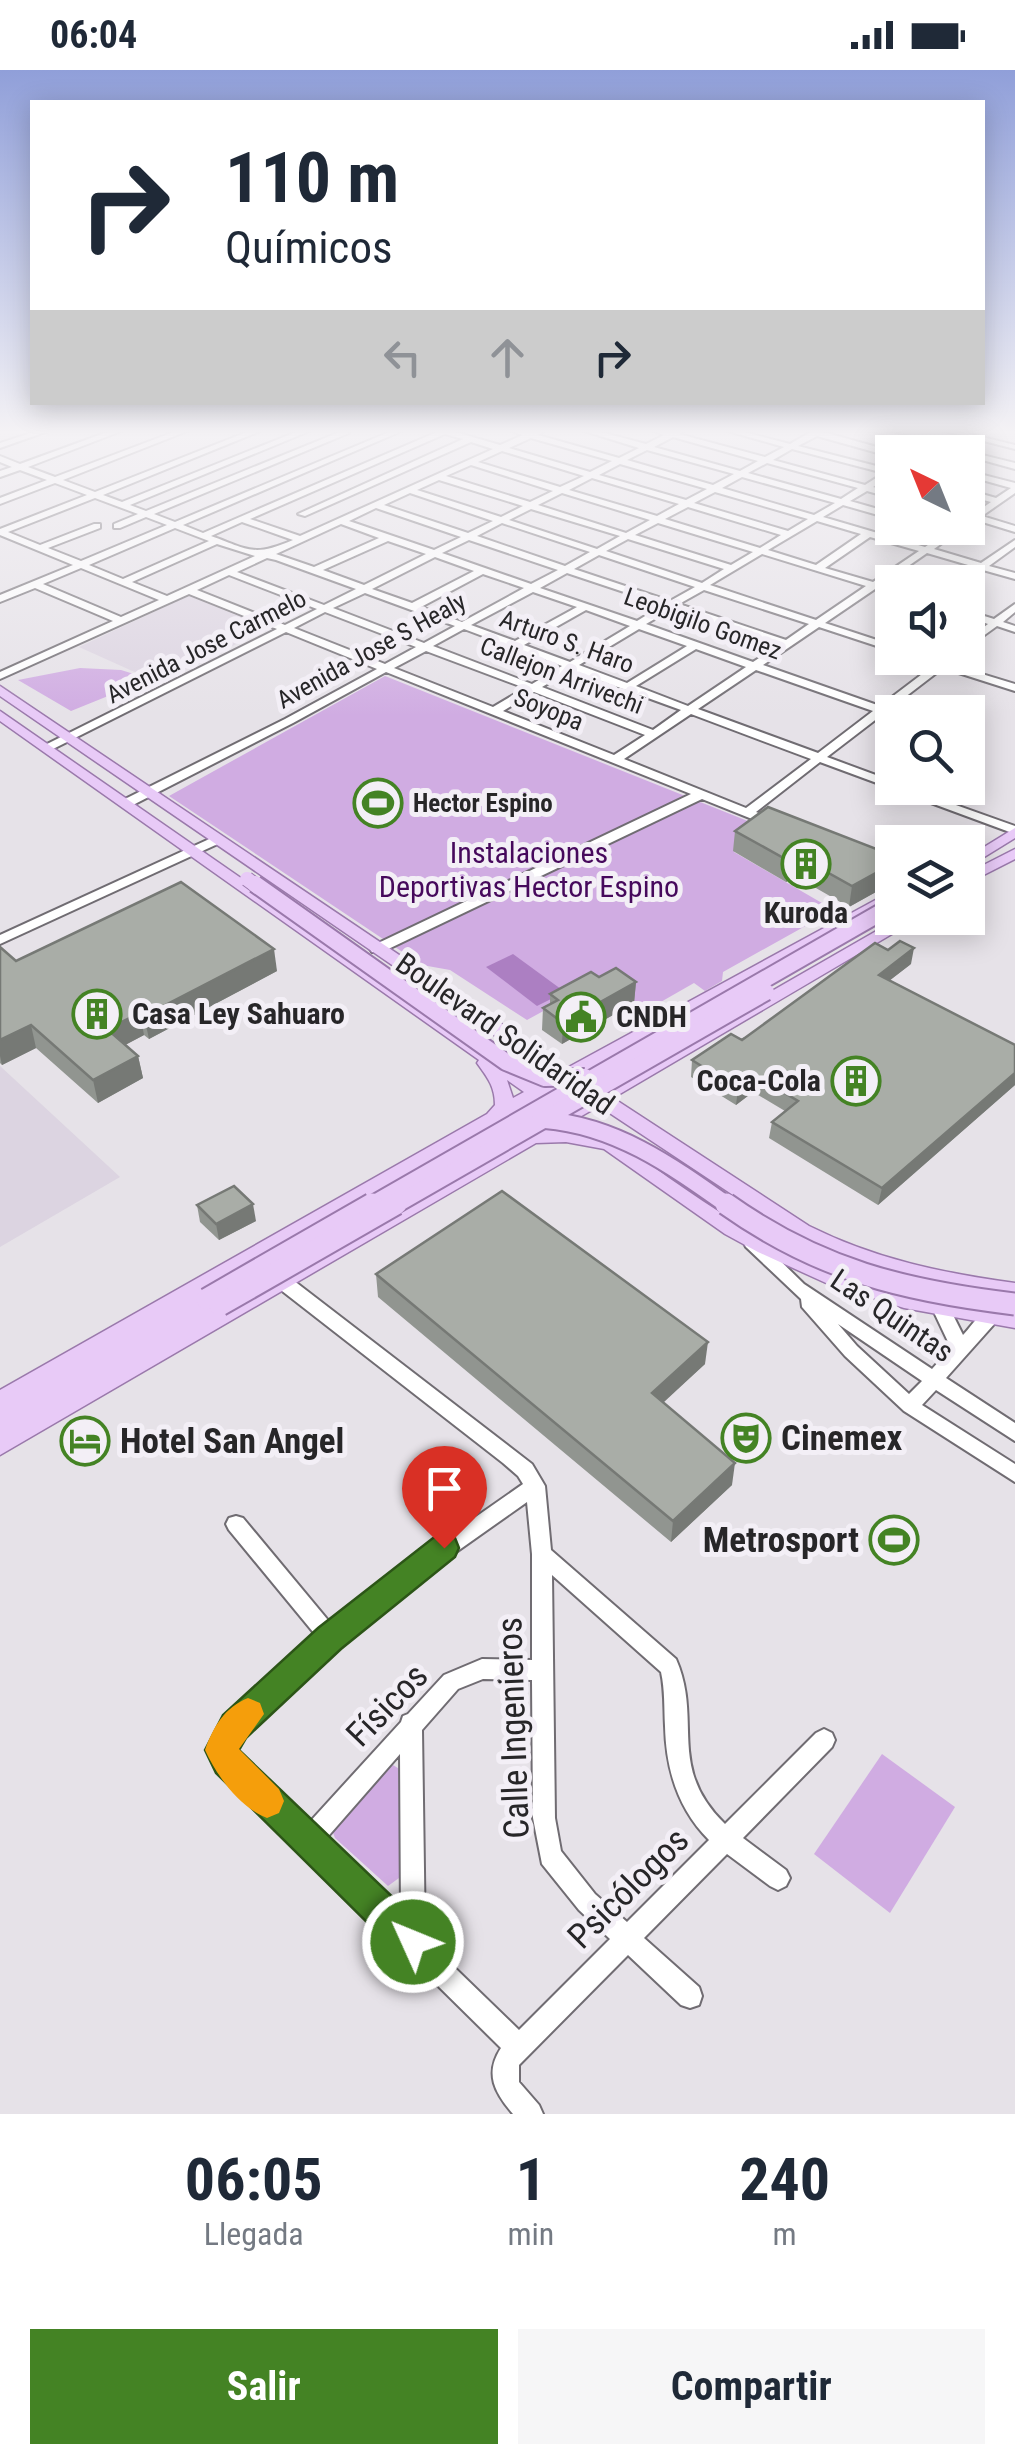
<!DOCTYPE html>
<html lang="es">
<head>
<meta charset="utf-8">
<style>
	:root { --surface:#fff; --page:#f6f6f7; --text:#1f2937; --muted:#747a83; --accent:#448324 }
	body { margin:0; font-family:"Roboto Condensed",sans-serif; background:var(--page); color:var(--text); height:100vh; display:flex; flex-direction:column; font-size:38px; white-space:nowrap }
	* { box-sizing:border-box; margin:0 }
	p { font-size:32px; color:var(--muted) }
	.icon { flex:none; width:55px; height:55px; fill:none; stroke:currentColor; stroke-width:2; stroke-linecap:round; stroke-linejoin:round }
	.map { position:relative; height:2044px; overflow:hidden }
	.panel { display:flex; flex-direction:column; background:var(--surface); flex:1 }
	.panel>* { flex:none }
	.top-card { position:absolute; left:30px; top:30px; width:955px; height:305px; border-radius:0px; box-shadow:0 5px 25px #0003; background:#fff; color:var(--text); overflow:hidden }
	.needle { width:65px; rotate:317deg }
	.tools { position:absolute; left:875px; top:365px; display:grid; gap:20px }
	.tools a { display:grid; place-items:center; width:110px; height:110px; border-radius:0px; background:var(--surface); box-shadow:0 5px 25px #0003; font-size:50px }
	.pin { position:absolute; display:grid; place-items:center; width:85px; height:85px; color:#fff; margin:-102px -42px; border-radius:50% 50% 50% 0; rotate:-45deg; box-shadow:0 0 10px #0007 }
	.pin .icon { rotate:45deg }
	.me { position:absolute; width:110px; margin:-55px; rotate:314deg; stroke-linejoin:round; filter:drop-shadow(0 0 8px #0008) }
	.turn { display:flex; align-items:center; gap:35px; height:210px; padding:0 30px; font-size:45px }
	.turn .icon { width:130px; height:130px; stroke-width:2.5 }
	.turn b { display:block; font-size:70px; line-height:85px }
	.lanes { display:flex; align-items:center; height:95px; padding:0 30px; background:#0003; justify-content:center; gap:50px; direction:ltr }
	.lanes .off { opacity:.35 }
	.eta { display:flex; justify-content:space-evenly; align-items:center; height:170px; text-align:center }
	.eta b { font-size:60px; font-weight:700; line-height:70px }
	.cta { display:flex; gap:20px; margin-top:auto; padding:20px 30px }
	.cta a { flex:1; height:115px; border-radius:0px; background:var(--accent); color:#fff; font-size:40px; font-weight:700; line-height:115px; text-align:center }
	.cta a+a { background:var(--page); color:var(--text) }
	.status { display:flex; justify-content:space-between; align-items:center; height:70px; padding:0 50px; background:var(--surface); direction:ltr }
	.status svg { height:28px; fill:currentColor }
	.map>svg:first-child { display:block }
</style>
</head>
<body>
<div class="status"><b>06:04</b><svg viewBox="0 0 49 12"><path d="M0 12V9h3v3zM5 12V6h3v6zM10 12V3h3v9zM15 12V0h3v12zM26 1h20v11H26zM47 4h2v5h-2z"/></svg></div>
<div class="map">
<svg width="1015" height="2044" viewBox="0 0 1015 2044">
	<rect width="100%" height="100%" fill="#e6e2e8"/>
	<!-- built -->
	<g fill="#dcd4e1">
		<path d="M190 525 270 557 159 613 79 577Z"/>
		<path d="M0 996 120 1107 0 1177Z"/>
	</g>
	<!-- green -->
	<g fill="#d0ace2">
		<path d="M80 598 121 600 150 609 71 641 18 610Z"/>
		<path d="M385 606 765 758 734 782 834 840 723 902 722 911 705 921 694 913 645 941 600 910 527 950 450 900 422 895 169 726Z"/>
		<path d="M882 1684 955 1737 890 1843 814 1784Z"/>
		<path d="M393 1695 401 1700 399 1808 388 1816 335 1768 332 1760Z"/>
	</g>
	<!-- water -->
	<path fill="#ac7fc2" d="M513 884 565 922 537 936 486 897Z"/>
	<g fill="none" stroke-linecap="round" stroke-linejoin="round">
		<!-- minor casing -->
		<g stroke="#706c72" stroke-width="4">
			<g id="minor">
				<path d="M40 360H51L0 378V373Z"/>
				<path d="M113 360H124L28 397 55 407 179 360H190L63 410 95 422 252 360H263L103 425 122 432 301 360H312L130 435 146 441 342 361 349 363 154 444 175 452 394 360H404L183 455 203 463 437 362 436 360H448L500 375 523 365 509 360 529 362 545 360 538 365 619 388 639 378 581 360H593L646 374 664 365 651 360 671 362 685 360 679 364 765 387 784 377 724 360H736L790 374 809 363 806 360H825L823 362 895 382 892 387 817 366 798 376 892 400V405L873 417 892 422V428L867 421 850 431 892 443V449L843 435 823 447 925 477 944 464 928 460 927 458 950 460 963 458 934 479 981 493 1015 470V477L989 496 1015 503V509L983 500 966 512H955L975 497 927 483 881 515 892 518V524L875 519 825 553 892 575V581L819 557 763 595 880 636 934 595 917 590 916 588 940 591 944 588H955L949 594 1015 614V621L943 598 827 687 892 711V718H908L1015 756V764L820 692 756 742 775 749V755H767L702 729 382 882H372L370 879 372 876 691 724 386 602 293 653 131 736H123V730L285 649 377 599 286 562 51 680H43V676L277 559 189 524 0 609V602L113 551 35 518 0 532V525L73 495 0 465V459L87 425 55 413 0 434V428L47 410 20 400 0 407V401L12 397 0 392V386L20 394ZM445 364 463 369 298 444 305 446 471 372 493 379 300 466 250 449ZM673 367 758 391 740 401 654 377ZM531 368 612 391 590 402 509 378ZM792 379 884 403 865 415 773 390ZM647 380 734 404 713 415 627 390ZM502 381 584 406 560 417 478 392ZM767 393 858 418 841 429 748 403ZM620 394 707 419 686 430 599 405ZM471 395 553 421 530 432 446 406ZM742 407 835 433 814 445 722 418ZM592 408 679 434 657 446 569 420ZM439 410 523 436 501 447 417 420ZM715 422 808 449 788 461 694 433ZM410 423 493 451 468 463 384 435ZM562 423 650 450 626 463 538 435ZM95 428 138 444 114 454V458H120L146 447 167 455 81 491 48 478 100 458V454H94L40 475 8 462ZM688 437 781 465 760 478 665 449ZM376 438 461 467 434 480 349 451ZM531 439 620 466 597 479 509 450ZM817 451 861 464 816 495 768 480ZM242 452 293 470C253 487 250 480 211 466ZM502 453 590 482 565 496 477 466ZM658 453 753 482 731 495 635 465ZM341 454 379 468 314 497 276 484ZM175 458 209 471 123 509 89 495ZM870 467 919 481 873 512 825 498ZM628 469 724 499 702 513 606 481ZM469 470 558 500 531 514 442 483ZM388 471 426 484 364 515 323 500ZM217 474 255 486 167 526 132 512ZM762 484 866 516 816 550 710 515ZM599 485 695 517 670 531 574 499ZM435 487 474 501 412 533 372 519ZM267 488 276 490 356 519 324 535 237 502ZM81 498 159 530 121 547 43 514ZM567 503 663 535 637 551 540 518ZM483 504 524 518 462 552 421 537ZM229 505 317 539 285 555 197 520ZM704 520 809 554 786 570 679 534ZM533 522 577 537 515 571 471 555ZM365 523 455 556 424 573 333 538ZM672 539 779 575 753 592 646 554ZM586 540 630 556 570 592 524 575ZM325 542 416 577 385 594 294 558ZM464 559 562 596 532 614 433 576ZM639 559 687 576 627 613 579 595ZM696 579 746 597 688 636 636 616ZM426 581 525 618 493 637 394 598ZM571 600 681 640 653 660 542 617ZM756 600 873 641 818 683 698 639ZM534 622 645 665 614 685 503 641ZM691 644 811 689 746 738 624 689Z"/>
				<path d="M868 360H881L1015 393V399L968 386V382H954Z"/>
				<path d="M941 360H954L1015 375V379Z"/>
				<path d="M968 401 1015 413V423L982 446 1015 456V462L976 450 968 455V444H974L991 432 968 426V420L996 428 1011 418 968 406Z"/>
				<path d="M1015 534V542L1003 552 1015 556V562L997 556 968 577V569L988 554 968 547V541L994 549Z"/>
				<path d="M218 765 224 769 222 772 0 874V865Z"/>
				<path d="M752 1167 758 1169 804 1214 932 1299 951 1278 933 1240 936 1235 942 1233 948 1235 963 1265C972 1256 981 1238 996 1242L999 1247 996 1252 946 1308 1015 1353V1371L936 1320 922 1335 1015 1394V1412L904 1341 845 1286 802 1237 801 1229 746 1177 744 1173 746 1169ZM838 1254 922 1311 909 1324 857 1276Z"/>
				<path d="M283 1206 289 1207 532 1394 545 1416 551 1480 676 1589C703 1650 666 1697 725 1754L816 1663 824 1659 832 1663 835 1670 832 1677 743 1768 786 1800 790 1808 786 1816 778 1820 770 1816 727 1784 644 1868 699 1917 702 1926 699 1935 690 1938 681 1935 628 1885 519 1995V2012L539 2035 543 2044H513C495 2023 484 2004 501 1978L219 1700 211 1680 226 1650 318 1568 229 1460 226 1454 229 1448 236 1446 243 1448 332 1555 377 1516 523 1414 518 1406 503 1393 277 1217 275 1212 277 1207ZM527 1432 532 1484V1590L482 1589 444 1605 408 1644 403 1646 401 1652 307 1755 235 1684 233 1681 242 1664 391 1528ZM552 1505 661 1602C665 1620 664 1638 665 1656 666 1700 678 1739 709 1770L627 1852 595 1824 561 1781 555 1748ZM483 1609 532 1610 533 1748 542 1794 579 1840 610 1869 519 1960 425 1869 422 1660 458 1619ZM400 1684 401 1846 324 1771Z"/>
			</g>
		</g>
		<!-- major casing -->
		<g stroke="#9a79ab" stroke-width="3">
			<g id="major">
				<path d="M0 616 567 998 892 821V831L579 1006 600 1020 899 848H916L914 851 613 1028 809 1156C875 1189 942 1203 1015 1213V1229C938 1218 865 1202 795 1166L599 1036 557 1060 585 1063 587 1058H599C645 1090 690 1125 739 1154 825 1204 917 1229 1015 1242V1258L904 1238 826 1213 758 1182 725 1164 604 1079 566 1072 536 1073 0 1385V1320L487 1044 495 1035C495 1016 487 1007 477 993L479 990 0 651V641L538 1014 554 1006 0 626ZM507 1010 524 1022 513 1028ZM566 1014 586 1027 570 1037 550 1023ZM537 1030 557 1045 225 1235 214 1224 206 1222Z"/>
				<path d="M1015 758V768L968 797V787Z"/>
				<path d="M1015 779V789L968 813V803Z"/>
			</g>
		</g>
		<!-- minor -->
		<use href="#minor" fill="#fff" fill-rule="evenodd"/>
		<!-- major -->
		<use href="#major" fill="#e8caf7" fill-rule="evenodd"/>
		<!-- major-bridge-far2 casing -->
		<g stroke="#9a79ab" stroke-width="16" stroke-linecap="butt">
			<path id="major-bridge-far2" d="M247 809 258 817"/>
		</g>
		<!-- major-bridge-far1 casing -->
		<g stroke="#9a79ab" stroke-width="20" stroke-linecap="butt">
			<g id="major-bridge-far1">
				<path d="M255 814 506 992 545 1008 585 1007"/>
				<path d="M545 1050C617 1056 672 1096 730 1137"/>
				<path d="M368 1137 892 836"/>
				<path d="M392 1137 766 922"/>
			</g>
		</g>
		<!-- major-bridge casing -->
		<g stroke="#9a79ab" stroke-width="25" stroke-linecap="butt">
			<g id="major-bridge">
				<path d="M726 1134C819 1200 904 1221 1015 1234"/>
				<path d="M207 1229 372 1134"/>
				<path d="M220 1235 396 1134"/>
			</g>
		</g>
		<!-- major-bridge-far2 -->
		<use href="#major-bridge-far2" stroke="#e8caf7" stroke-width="14"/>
		<!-- major-bridge-far1 -->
		<use href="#major-bridge-far1" stroke="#e8caf7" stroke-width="16"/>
		<!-- major-bridge -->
		<use href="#major-bridge" stroke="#e8caf7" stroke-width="21"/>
	</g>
	<!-- wall -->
	<g fill="#919590">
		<path d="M735 761 892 785V813L849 837 795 806 786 812 733 781Z"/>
		<path d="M0 877 16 891 277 901 149 969 144 965 125 975 138 986 143 1008 98 1033 36 978 2 995 0 993Z"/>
		<path d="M911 894 890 910 1015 975V1015L878 1135 769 1068 772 1052 785 1041 753 1022 736 1035 691 1007 692 990Z"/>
		<path d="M599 907 636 912 634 933 562 974 542 960 543 938 550 934V924Z"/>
		<path d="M197 1135 256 1151 219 1170 200 1152Z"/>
		<path d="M376 1204 705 1294 663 1332 732 1415 671 1472 378 1227Z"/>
	</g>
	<!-- shaded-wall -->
	<g fill="#767975">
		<path d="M798 786 795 806 786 812 789 791Z"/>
		<path d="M892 794V813L849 837 852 816Z"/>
		<path d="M914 878 911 894 876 921 879 905Z"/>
		<path d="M274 879 277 901 149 969 144 946Z"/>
		<path d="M636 912 634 933 562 974 563 953Z"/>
		<path d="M140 943 144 965 112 982 107 959Z"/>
		<path d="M31 955 36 978 2 995 0 986V970Z"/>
		<path d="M138 986 143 1008 98 1033 93 1010Z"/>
		<path d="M1015 1003V1015L878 1135 882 1118Z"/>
		<path d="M756 1006 753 1022 736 1035 738 1019Z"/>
		<path d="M253 1134 256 1151 219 1170 216 1154Z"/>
		<path d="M708 1272 705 1294 650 1345 652 1323Z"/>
		<path d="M735 1393 732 1415 671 1472 673 1451Z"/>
	</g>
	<!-- building -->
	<g fill="#a9ada7" stroke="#767975" stroke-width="2.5">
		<path d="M768 737 892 785V794L852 816 798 786 789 791 735 761Z"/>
		<path d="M181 812 274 879 144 946 140 943 107 959 138 986 93 1010 31 955 0 970V877L16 891Z"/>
		<path d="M900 871 914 878 879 905 1015 975V1003L882 1118 772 1052 798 1031 756 1006 738 1019 692 990 731 964 742 970 875 873 888 880Z"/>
		<path d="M616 898 636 912 563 953 543 938 558 930 550 924 591 902 599 907Z"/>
		<path d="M234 1116 253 1134 216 1154 197 1135Z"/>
		<path d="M502 1121 708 1272 652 1323 735 1393 673 1451 376 1204Z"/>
	</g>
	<!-- sky -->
	<linearGradient id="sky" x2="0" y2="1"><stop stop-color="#909fd9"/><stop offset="0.56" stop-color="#f4f2f5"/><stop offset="1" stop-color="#f4f2f5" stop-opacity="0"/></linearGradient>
	<rect width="1015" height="646" fill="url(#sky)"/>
	<!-- route -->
	<path fill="#448324" stroke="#2c5517" stroke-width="2.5" d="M444 1464 455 1468 459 1478 455 1487 341 1579 246 1668 239 1680 426 1859 431 1872 426 1885 413 1890 400 1885 216 1703 205 1680 223 1645 318 1558 433 1468Z"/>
	<!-- slow -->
	<path fill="#f59e0b" d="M248 1628 260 1633 264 1644 239 1679 279 1719 284 1731 279 1743 267 1748C239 1737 217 1706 205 1680 213 1657 225 1637 248 1628Z"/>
	<!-- icons -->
	<defs>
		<g id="stadium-ring" transform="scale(2.5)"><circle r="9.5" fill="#f3eff6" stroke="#448324" stroke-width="1.5"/><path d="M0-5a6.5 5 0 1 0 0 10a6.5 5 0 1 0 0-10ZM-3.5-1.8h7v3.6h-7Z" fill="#448324"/></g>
		<g id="building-ring" transform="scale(2.5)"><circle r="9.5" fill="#f3eff6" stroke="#448324" stroke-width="1.5"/><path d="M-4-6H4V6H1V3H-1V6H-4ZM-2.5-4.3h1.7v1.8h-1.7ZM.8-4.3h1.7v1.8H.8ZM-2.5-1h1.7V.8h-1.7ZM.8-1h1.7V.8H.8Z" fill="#448324"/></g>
		<g id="civic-ring" transform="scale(2.5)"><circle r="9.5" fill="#f3eff6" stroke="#448324" stroke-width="1.5"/><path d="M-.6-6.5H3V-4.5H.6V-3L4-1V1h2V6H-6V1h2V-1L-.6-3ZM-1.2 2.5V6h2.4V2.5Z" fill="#448324"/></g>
		<g id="theatre-ring" transform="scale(2.5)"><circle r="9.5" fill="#f3eff6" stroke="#448324" stroke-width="1.5"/><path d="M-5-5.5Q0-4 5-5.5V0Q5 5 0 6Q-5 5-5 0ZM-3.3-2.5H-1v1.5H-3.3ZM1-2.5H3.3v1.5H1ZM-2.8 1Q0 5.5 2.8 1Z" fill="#448324"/></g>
		<g id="hotel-ring" transform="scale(2.5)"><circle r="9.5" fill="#f3eff6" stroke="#448324" stroke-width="1.5"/><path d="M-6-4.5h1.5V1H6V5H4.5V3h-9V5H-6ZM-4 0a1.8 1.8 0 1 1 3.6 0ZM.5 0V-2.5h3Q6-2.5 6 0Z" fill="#448324"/></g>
	</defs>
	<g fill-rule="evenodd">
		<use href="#stadium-ring" x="378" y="733"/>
		<use href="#building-ring" x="806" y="794"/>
		<use href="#building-ring" x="97" y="944"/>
		<use href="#civic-ring" x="581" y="947"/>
		<use href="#building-ring" x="856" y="1011"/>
		<use href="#theatre-ring" x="746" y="1368"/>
		<use href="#hotel-ring" x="85" y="1371"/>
		<use href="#stadium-ring" x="894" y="1470"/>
	</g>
	<g text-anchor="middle" stroke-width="10" stroke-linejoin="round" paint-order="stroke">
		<!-- far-street labels -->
		<g font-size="25" fill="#272628" stroke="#f3eff6">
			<text transform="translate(703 553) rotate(20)" y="9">Leobigilo Gomez</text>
			<text transform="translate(567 571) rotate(20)" y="9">Arturo S. Haro</text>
			<text transform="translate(206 576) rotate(-27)" y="9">Avenida Jose Carmelo</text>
			<text transform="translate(371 580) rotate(-29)" y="9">Avenida Jose S Healy</text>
			<text transform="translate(562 605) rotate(21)" y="9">Callejon Arrivechi</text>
			<text transform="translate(549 639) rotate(22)" y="9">Soyopa</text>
		</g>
		<!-- far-poi labels -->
		<g font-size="25" font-weight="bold" fill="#272628" stroke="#f3eff6" text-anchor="start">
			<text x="413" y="742">Hector Espino</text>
		</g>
		<!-- park labels -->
		<g font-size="30" fill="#46095c" stroke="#f3eff6">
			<text x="529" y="793">Instalaciones<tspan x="529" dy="34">Deportivas Hector Espino</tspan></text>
		</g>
		<!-- poi labels -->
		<g font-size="30" font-weight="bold" fill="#272628" stroke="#f3eff6" text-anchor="start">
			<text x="806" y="853" text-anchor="middle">Kuroda</text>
			<text x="132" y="954">Casa Ley Sahuaro</text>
			<text x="616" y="957">CNDH</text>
			<text x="821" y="1021" text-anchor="end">Coca-Cola</text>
		</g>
		<!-- street labels -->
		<g font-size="30" fill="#272628" stroke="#f3eff6">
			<text transform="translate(505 964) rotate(35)" y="10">Boulevard Solidaridad</text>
			<text transform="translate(892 1246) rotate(34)" y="10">Las Quintas</text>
		</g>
		<!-- near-poi labels -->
		<g font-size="35" font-weight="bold" fill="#272628" stroke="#f3eff6" text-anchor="start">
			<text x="781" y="1380">Cinemex</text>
			<text x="120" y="1383">Hotel San Angel</text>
			<text x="859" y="1482" text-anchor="end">Metrosport</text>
		</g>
		<!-- near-street labels -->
		<g font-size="35" fill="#272628" stroke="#f3eff6">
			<text transform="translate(387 1635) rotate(-46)" y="12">Físicos</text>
			<text transform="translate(513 1658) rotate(-92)" y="12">Calle Ingenieros</text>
			<text transform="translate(628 1818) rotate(-45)" y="12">Psicólogos</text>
		</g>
	</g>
</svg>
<div class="tools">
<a><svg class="needle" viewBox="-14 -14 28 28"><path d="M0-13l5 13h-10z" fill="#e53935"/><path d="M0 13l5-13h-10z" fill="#747a83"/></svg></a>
<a><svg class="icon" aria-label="sound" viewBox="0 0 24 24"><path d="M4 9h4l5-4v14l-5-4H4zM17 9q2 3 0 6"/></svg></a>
<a><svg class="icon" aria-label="search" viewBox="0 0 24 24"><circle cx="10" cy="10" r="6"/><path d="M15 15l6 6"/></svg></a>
<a><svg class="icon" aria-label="layers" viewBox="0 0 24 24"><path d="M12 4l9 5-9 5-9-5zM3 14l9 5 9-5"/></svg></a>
</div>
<div class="pin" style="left:444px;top:1478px;background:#d93025"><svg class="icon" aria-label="arrive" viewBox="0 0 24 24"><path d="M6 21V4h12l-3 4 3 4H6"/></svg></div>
<svg class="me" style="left:413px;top:1872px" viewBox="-20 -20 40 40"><circle r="17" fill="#448324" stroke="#fff" stroke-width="3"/><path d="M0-11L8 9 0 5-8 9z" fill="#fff"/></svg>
<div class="top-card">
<div class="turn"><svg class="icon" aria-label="right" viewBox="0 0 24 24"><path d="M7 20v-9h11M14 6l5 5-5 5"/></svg><div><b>110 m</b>Químicos</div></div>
<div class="lanes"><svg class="icon off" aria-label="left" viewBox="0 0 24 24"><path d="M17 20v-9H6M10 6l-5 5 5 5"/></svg><svg class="icon off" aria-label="ahead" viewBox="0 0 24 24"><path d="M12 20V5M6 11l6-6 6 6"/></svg><svg class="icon" aria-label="right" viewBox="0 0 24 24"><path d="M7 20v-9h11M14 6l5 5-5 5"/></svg></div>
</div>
</div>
<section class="panel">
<div class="eta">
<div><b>06:05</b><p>Llegada</p></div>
<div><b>1</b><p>min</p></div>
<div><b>240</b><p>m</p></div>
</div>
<div class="cta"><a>Salir</a><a>Compartir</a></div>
</section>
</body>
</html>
